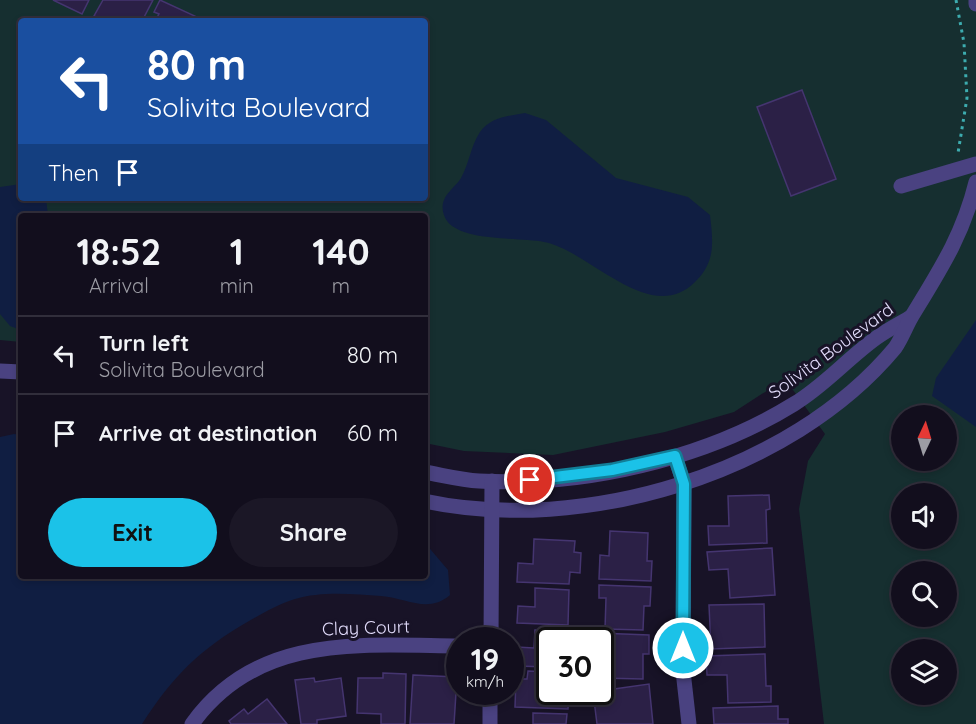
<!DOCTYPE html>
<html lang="en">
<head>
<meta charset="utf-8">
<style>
	:root { --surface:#120e1d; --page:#1b1726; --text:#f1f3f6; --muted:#9c9ca4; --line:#312e3b; --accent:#1bc2e8 }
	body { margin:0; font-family:Quicksand,sans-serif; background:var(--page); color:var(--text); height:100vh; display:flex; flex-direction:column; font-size:22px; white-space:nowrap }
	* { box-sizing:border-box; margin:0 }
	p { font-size:20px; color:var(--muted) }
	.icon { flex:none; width:33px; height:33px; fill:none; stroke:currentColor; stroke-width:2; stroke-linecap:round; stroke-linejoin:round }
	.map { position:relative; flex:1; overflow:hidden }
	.details { position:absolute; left:18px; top:213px; width:410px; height:366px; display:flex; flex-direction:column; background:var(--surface); border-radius:6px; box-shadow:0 3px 9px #0003,0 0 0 2px var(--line) }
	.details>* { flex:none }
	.top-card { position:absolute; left:18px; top:18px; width:410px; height:183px; border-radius:6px; box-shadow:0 3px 9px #0003,0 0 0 2px var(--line); background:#1a4fa0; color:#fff; overflow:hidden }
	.needle { width:39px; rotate:4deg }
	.controls { position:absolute; left:891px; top:405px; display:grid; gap:12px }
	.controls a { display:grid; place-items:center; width:66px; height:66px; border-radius:50%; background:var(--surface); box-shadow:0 3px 9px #0003,0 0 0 2px var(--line); font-size:30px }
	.speed { position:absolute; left:446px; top:627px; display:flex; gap:12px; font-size:30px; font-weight:700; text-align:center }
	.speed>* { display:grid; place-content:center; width:78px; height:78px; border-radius:50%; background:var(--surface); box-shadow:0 3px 9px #0003,0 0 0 2px var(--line); line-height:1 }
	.speed small { font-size:15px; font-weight:400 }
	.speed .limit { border:3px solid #111; border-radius:9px; background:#fff; color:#111 }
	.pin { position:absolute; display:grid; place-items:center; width:51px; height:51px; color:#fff; margin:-26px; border:3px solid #fff; border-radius:50%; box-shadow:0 2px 6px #0007 }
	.me { position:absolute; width:66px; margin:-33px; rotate:0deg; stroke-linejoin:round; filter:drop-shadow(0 0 4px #0008) }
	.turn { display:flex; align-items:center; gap:21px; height:126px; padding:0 30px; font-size:27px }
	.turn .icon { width:78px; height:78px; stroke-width:2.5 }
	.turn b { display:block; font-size:42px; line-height:51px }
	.then { display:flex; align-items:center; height:57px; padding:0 30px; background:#0003; gap:12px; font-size:22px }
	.eta { display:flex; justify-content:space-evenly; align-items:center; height:102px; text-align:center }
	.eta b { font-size:36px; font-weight:800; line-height:42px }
	.action { display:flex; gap:12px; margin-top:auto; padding:12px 30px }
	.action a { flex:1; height:69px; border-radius:36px; background:var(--accent); color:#111; font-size:24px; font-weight:800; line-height:69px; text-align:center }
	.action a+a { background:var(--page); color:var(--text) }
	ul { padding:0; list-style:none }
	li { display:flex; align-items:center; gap:18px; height:78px; padding:0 30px; border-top:2px solid var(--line) }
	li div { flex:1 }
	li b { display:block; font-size:22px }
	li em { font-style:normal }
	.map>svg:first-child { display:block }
</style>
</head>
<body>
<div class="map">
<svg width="976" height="724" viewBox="0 0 976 724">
	<rect width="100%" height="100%" fill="#181327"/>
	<!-- green -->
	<path fill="#162f30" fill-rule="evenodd" d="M0 0H976V724H824L799 509 808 461 825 434 785 379 734 412 665 432 553 455 464 451 425 443 424 216H21V342L0 340ZM21 21H424V198H21ZM902 416H946V460H902ZM902 494H946V538H902ZM902 572H946V616H902ZM902 650H946V694H902Z"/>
	<!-- water -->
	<g fill="#101e42">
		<path d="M525 113 546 120 616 178 688 197 710 215C713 241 716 262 695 282 650 327 589 250 544 242 520 237 463 242 447 221 443 215 441 207 444 200 447 192 456 186 461 178 469 164 471 145 480 132 491 117 508 116 525 113Z"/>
		<path d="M21 184V198H46L48 216H21V330L10 326 0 314V187Z"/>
		<path d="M976 320V427L932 396 936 378Z"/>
		<path d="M14 434 21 435V576H424L425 543 448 570 450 595C428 614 407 598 381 596 354 594 321 591 295 599 279 604 263 613 249 621 200 649 173 676 142 724H0V437Z"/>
	</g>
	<!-- building -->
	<g fill="#2b2046" stroke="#453570" stroke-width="1.5">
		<path d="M53 0H89L82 14Z"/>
		<path d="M103 0H153L142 21H104L94 16Z"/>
		<path d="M160 0 197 17 195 21H155L159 14 154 12Z"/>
		<path d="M802 90 836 179 791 196 757 107Z"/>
		<path d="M769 495 770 509 766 510 767 543 709 545 708 526H729L728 496Z"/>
		<path d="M610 531 648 533 647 561H652L651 581 599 579 600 555 609 556Z"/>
		<path d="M534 539 575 541 574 552 581 553 580 573 570 572 569 584 517 582 518 563 533 564Z"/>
		<path d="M772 548 775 595 730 598 728 569 709 570 707 552Z"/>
		<path d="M599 585 651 587 650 606H644L643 630 605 629 606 598H599Z"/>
		<path d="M535 588 569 590 568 625 517 623 518 606 535 607Z"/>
		<path d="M764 604 765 647 711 649 709 605Z"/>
		<path d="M535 630 568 632V640H549V667L516 666 517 647 534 648Z"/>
		<path d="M598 633 649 635V654H643V679L600 678Z"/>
		<path d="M765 654 766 686H771V702L728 703 727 675H707L706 656Z"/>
		<path d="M528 671 549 672V692H569L568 709 515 707 516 679H527Z"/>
		<path d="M383 673 406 674 405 724H381V714L357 713 358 678H383Z"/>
		<path d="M413 675 457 677 454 724H410Z"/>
		<path d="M314 678 315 682 341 678 346 716 317 720V724H301L295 680Z"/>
		<path d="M649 684 653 724H597L593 692Z"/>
		<path d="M267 699 287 724H231L229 721 244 709 248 714Z"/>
		<path d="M778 706V719H788V724H714L713 708Z"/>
		<path d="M533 713 567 714 566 724H533Z"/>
	</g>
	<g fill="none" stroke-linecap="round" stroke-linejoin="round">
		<!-- path -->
		<path stroke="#3dacaf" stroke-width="3" stroke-dasharray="3 4.5" stroke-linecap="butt" d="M956 0 964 43 967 98 958 153"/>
		<!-- minor -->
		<g stroke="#4a4281" stroke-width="15">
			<path d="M976 0V4"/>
			<path d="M901 186 976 164"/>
			<path d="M0 371 21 372"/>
			<path d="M675 457 684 484 683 671 689 724"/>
			<path d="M424 472C442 475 461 480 479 481 583 487 705 459 794 404 824 386 847 359 876 338 887 330 899 324 911 317"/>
			<path d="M424 501C583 535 790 474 895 348 902 338 906 326 912 316 940 270 963 235 976 182"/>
			<path d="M491 640 492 481"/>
			<path d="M192 724C257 633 361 645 459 646"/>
			<path d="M490 724V692"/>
		</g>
	</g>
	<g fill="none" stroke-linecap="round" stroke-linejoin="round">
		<!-- route casing -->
		<g stroke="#127e97" stroke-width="15">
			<path id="route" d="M530 480 612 470 675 456 684 484 683 648"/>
		</g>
		<!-- route -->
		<use href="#route" stroke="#1bc2e8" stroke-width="10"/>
	</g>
	<g text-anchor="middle" stroke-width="6" stroke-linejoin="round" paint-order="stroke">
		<!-- street labels -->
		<g font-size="18" fill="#e2dcfb" stroke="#181327">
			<text transform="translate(831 351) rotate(-36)" y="6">Solivita Boulevard</text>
			<text transform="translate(366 628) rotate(-2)" y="6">Clay Court</text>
		</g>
	</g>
</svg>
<div class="controls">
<a><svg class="needle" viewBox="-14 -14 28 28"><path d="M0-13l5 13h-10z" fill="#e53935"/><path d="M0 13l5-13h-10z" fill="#9c9ca4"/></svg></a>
<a><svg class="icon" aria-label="sound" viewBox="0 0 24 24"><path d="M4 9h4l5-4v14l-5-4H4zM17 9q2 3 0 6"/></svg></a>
<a><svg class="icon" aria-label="search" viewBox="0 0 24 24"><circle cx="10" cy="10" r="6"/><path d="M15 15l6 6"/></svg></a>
<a><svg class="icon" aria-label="layers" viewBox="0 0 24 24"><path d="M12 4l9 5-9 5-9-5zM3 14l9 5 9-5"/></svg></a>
</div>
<div class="speed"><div>19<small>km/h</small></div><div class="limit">30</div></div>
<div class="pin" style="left:530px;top:480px;background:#d93025"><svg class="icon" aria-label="arrive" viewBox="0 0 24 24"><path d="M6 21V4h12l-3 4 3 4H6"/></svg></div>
<svg class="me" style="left:683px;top:648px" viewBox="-20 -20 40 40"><circle r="17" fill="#1bc2e8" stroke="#fff" stroke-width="3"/><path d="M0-11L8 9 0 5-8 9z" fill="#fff"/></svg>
<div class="top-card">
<div class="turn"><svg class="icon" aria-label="left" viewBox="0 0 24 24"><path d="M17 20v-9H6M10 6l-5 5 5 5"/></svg><div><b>80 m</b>Solivita Boulevard</div></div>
<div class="then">Then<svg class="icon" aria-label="arrive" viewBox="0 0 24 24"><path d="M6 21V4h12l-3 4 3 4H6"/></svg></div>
</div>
<section class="details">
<div class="eta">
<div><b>18:52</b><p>Arrival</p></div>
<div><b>1</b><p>min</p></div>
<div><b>140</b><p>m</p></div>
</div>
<ul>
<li><svg class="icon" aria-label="left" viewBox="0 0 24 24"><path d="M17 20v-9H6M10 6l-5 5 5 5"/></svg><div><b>Turn left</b><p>Solivita Boulevard</p></div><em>80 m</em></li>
<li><svg class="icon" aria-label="arrive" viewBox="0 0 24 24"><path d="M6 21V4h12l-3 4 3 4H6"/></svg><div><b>Arrive at destination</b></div><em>60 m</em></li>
</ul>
<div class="action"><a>Exit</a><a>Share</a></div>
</section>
</div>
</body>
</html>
